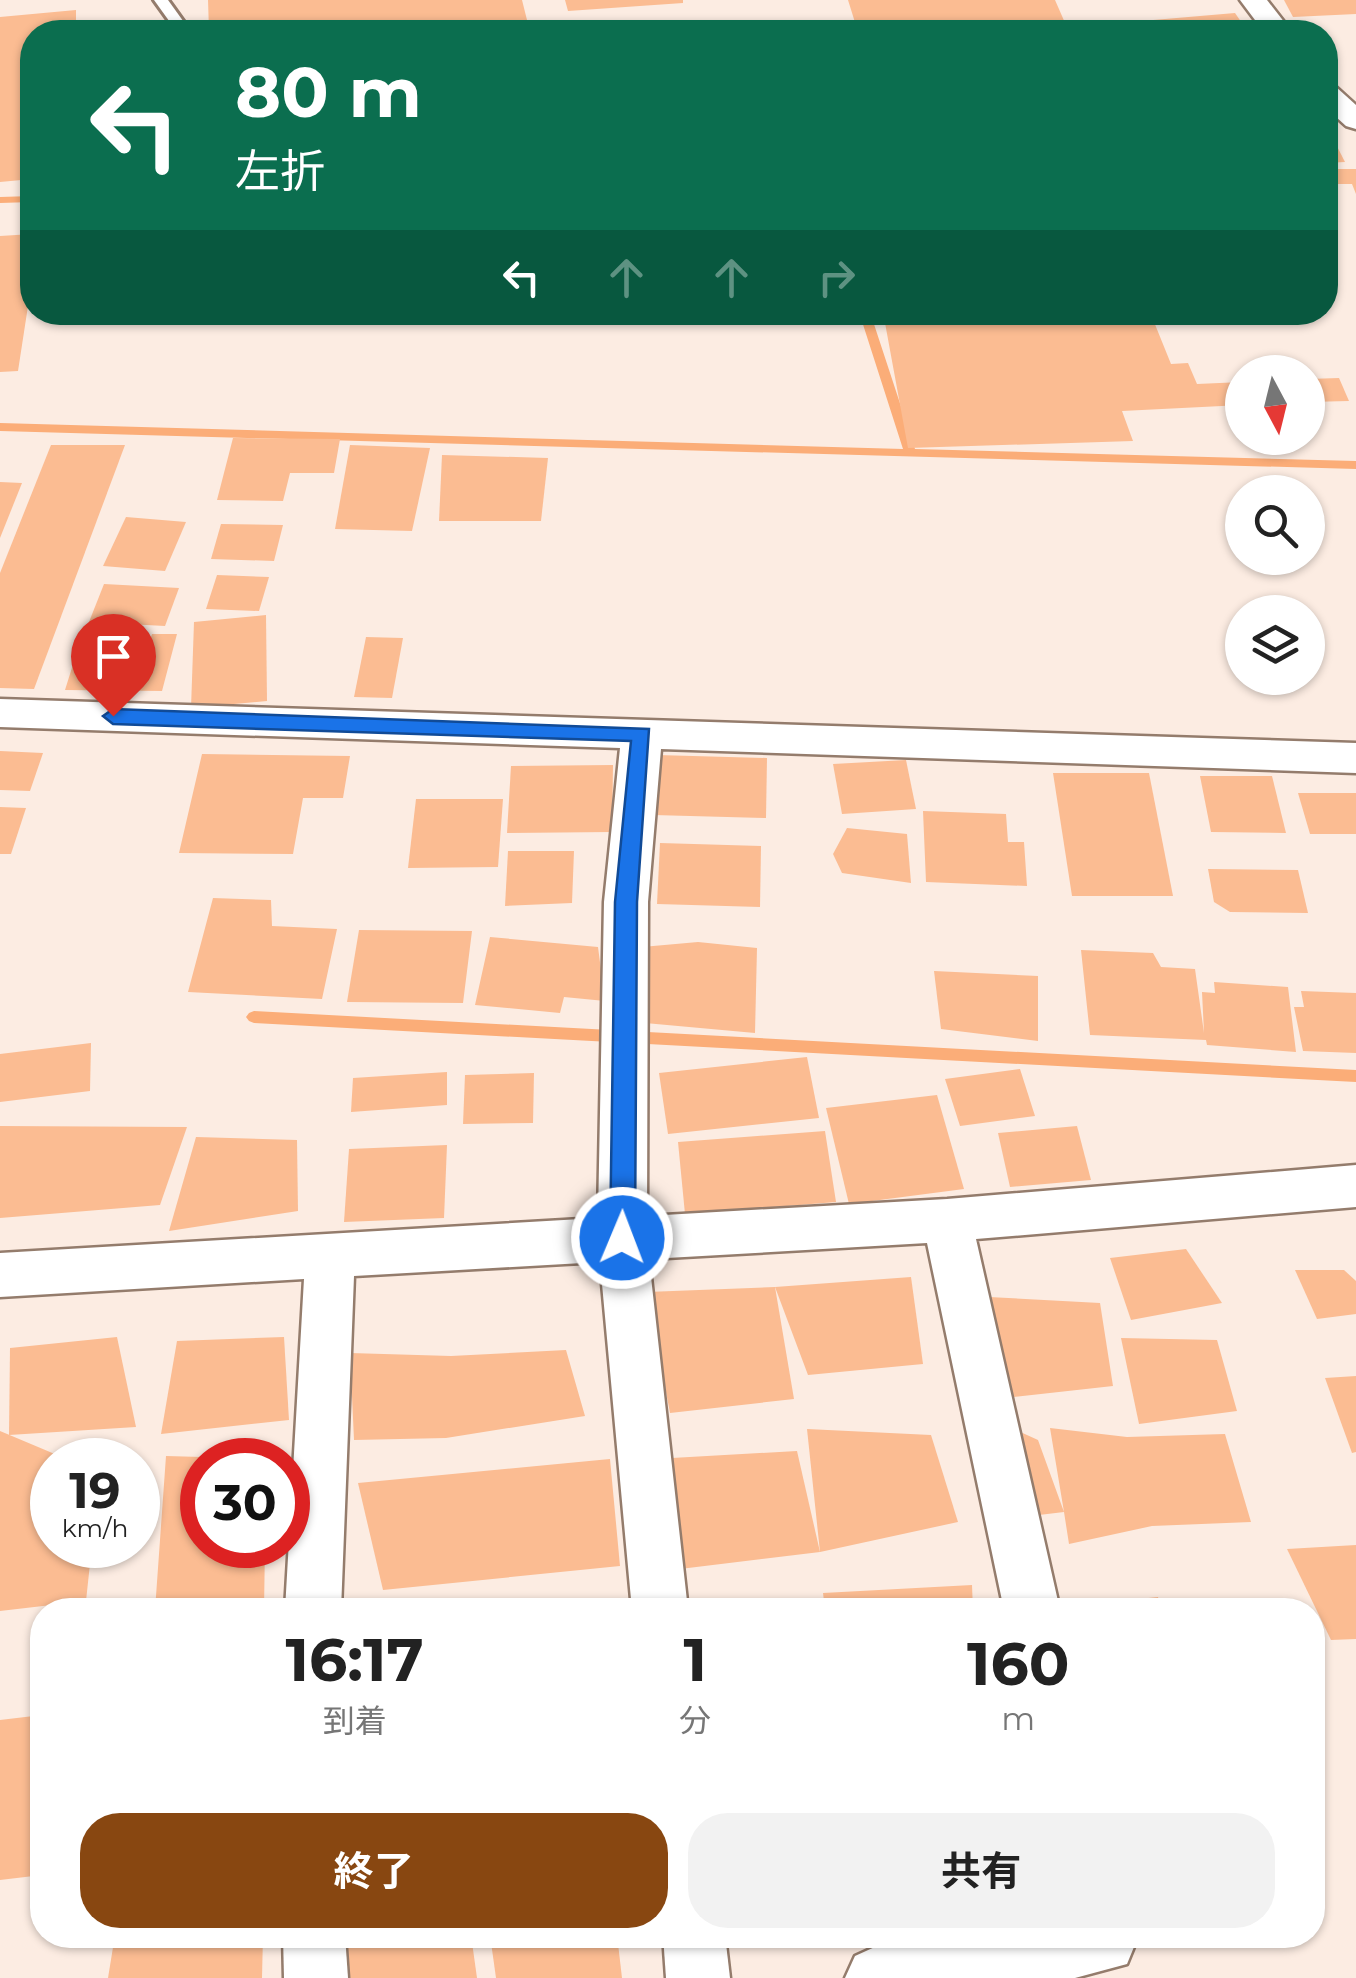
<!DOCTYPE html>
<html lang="ja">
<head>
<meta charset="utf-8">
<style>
	:root { --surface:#fff; --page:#f2f2f2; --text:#222; --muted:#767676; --accent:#884711 }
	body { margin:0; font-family:Montserrat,"Noto Sans JP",sans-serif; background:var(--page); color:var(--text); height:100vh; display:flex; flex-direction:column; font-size:38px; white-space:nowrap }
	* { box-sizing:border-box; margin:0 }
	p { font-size:32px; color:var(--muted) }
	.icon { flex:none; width:55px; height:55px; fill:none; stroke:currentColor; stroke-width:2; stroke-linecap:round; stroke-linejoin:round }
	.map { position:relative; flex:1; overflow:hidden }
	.drawer { position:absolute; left:30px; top:1598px; width:1295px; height:350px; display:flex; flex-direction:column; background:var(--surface); border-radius:40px; box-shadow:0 2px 8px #0004 }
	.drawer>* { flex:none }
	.guide { position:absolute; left:20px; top:20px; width:1318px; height:305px; border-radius:40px; box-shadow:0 2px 8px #0004; background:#0b6e4f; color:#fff; overflow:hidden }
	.needle { width:65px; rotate:173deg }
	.buttons { position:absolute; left:1225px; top:355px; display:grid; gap:20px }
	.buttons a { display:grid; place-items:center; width:100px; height:100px; border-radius:50%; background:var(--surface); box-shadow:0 2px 8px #0004; font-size:50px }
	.speed { position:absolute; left:30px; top:1438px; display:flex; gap:20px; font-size:50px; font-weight:700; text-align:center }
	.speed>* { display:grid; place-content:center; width:130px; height:130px; border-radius:50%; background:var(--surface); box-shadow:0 2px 8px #0004; line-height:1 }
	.speed small { font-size:25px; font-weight:400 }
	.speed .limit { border:15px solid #d22; background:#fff; color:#111 }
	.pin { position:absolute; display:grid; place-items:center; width:85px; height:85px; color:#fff; margin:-102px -42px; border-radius:50% 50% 50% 0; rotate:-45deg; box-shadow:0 0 10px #0007 }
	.pin .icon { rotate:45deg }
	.me { position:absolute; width:110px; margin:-55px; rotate:1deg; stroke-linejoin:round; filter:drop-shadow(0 0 8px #0008) }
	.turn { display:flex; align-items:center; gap:35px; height:210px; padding:0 50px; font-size:45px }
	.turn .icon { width:130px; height:130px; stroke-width:2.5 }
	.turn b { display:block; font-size:70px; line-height:85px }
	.lanes { display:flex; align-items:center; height:95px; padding:0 50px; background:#0003; justify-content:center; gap:50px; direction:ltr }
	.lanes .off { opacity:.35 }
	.eta { display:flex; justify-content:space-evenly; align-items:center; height:170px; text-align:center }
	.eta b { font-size:60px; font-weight:700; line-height:70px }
	.action { display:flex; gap:20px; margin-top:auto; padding:20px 50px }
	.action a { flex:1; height:115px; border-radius:40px; background:var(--accent); color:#fff; font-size:40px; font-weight:700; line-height:115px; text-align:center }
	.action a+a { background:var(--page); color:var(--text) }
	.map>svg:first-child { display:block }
</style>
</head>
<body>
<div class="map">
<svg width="1356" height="1978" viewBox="0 0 1356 1978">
	<rect width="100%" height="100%" fill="#fcece2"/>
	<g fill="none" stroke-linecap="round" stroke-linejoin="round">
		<!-- stream -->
		<g fill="#fbad78" fill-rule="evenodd">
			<path d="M32 196V202L0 203V197Z"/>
			<path d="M859 312H870L915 449 1356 461V469L0 431V423L903 449Z"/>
			<path d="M254 1011 1356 1070V1082L254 1023 249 1021 246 1017 249 1013Z"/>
		</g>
	</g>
	<!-- building -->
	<g fill="#fbbc92">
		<path d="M208 0H522L530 32H209Z"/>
		<path d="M565 0H683V3L568 11Z"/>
		<path d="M848 0H1055L1069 32H858Z"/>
		<path d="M1284 0H1356V14L1293 17Z"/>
		<path d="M76 10V32H32V179L0 182V17Z"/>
		<path d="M1235 13 1248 32H1138L1130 22Z"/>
		<path d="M809 23 812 32H764L771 24Z"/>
		<path d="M1325 123 1345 162 1325 163Z"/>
		<path d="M1325 169H1356V194L1352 184H1325Z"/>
		<path d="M32 234V280L18 371 0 372V236Z"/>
		<path d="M883 312H1150L1171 364 1188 363 1197 384 1242 382V405L1122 411 1133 441 908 448Z"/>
		<path d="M1339 378 1349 401 1308 402V379Z"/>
		<path d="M233 438 340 439 334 473H290L283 501 217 500Z"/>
		<path d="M51 445H125L34 689 0 688V573Z"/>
		<path d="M350 445 430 448 412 531 335 529Z"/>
		<path d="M442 455 548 458 541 521H439Z"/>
		<path d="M0 482 22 483 0 538Z"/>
		<path d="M126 517 186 522 165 571 103 566Z"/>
		<path d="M221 524 283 525 274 561 211 559Z"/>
		<path d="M217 575 269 577 259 611 206 609Z"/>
		<path d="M104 584 179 588 165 626 89 622Z"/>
		<path d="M266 615 267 701 191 708 194 622Z"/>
		<path d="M152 634H177L162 691 65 690 80 642 149 643Z"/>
		<path d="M366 637 403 638 392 698 354 697Z"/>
		<path d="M0 751 43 753 30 791 0 790Z"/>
		<path d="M202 754 350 756 343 798H303L293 854 179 853Z"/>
		<path d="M657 755 767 758 766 818 653 815Z"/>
		<path d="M906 760 916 809 842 814 833 764Z"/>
		<path d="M613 765 612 832 507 833 511 766Z"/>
		<path d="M1053 773H1149L1173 896H1072Z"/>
		<path d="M1200 776H1272L1286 833 1211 832Z"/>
		<path d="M1298 793H1356V834H1310Z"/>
		<path d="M416 799H503L498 867 408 868Z"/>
		<path d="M0 807 26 808 11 854H0Z"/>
		<path d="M923 811 1006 814 1008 842H1024L1027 886 926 882Z"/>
		<path d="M847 828 907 834 911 883 842 873 833 854Z"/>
		<path d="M660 843 761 846 760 907 657 904Z"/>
		<path d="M508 851H574L572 903 505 906Z"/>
		<path d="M1208 869 1298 870 1308 913 1230 912 1214 902Z"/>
		<path d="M213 898 271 900 272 926 337 929 322 999 188 992Z"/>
		<path d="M359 930 472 931 463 1003 347 1002Z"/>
		<path d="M490 937 598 947 605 1001 564 997 560 1013 475 1005Z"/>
		<path d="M698 942 757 948 755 1033 645 1023 642 947Z"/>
		<path d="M1081 950 1153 953 1161 967 1195 969 1204 1033 1202 992 1215 993 1214 982 1288 987 1296 1052 1207 1045 1206 1040 1090 1035Z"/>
		<path d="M934 971 1038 976V1041L941 1029Z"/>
		<path d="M1301 991 1356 993V1053L1303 1051 1294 1007H1304Z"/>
		<path d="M91 1043 90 1091 0 1102V1054Z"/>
		<path d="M807 1057 819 1118 668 1134 659 1073Z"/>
		<path d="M1020 1069 1035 1116 960 1126 945 1079Z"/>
		<path d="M447 1072V1105L351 1112 353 1078Z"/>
		<path d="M534 1073 533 1123 463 1124 465 1075Z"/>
		<path d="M937 1095 964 1189 849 1204 826 1108Z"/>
		<path d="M0 1126 187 1127 160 1205 0 1218Z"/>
		<path d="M1077 1126 1091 1180 1010 1187 998 1133Z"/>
		<path d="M825 1131 836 1202 685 1214 678 1142Z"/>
		<path d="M196 1137 297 1140 298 1211 169 1231Z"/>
		<path d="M447 1145 444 1218 344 1222 349 1149Z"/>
		<path d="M1186 1249 1222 1303 1131 1320 1110 1258Z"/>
		<path d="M1295 1270H1344L1356 1281V1314L1317 1319Z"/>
		<path d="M911 1277 923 1364 808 1375 775 1287Z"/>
		<path d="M775 1287 794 1399 670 1413 647 1292Z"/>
		<path d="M989 1297 1100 1303 1113 1386 1004 1398Z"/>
		<path d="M117 1337 136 1427 9 1435 10 1348Z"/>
		<path d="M284 1337 289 1420 161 1434 177 1341Z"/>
		<path d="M1121 1338 1217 1340 1237 1411 1139 1424Z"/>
		<path d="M566 1350 585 1416 446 1438 354 1440 350 1353 451 1356Z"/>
		<path d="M1356 1376V1452L1352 1453 1325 1378Z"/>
		<path d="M963 1406 1038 1440 1064 1512 1050 1428 1127 1437 1225 1434 1251 1522 1152 1526 1069 1544 1064 1512 996 1520Z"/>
		<path d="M807 1429 931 1435 958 1522 820 1552Z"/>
		<path d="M0 1431 69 1460H52V1545H92L86 1601 0 1611Z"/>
		<path d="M797 1451 820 1552 680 1569 672 1458Z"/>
		<path d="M166 1456 202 1457V1545H265L264 1610H155Z"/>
		<path d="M610 1459 620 1566 383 1590 358 1483Z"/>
		<path d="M1356 1545V1639L1331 1640 1287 1549Z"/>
		<path d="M972 1585 973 1610H825L823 1593Z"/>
		<path d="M1158 1597 1161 1610H1063V1607Z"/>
		<path d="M42 1715V1875L0 1880V1720Z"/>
		<path d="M115 1935H263L262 1978H108Z"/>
		<path d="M342 1935H471L477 1978H341Z"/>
		<path d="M490 1935H617L622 1978H496Z"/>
	</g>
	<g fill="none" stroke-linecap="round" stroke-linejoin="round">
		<!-- service casing -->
		<g stroke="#947c6c" stroke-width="6">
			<path id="service" d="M154 0H168L191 32H177Z"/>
		</g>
		<!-- minor casing -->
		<g stroke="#947c6c" stroke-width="5">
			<g id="minor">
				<path d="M1240 0H1267L1292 32H1264Z"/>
				<path d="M1325 83 1335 86 1356 105V129L1346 126 1325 107Z"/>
				<path d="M0 699 1356 743V773L661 749 648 902 647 1216 947 1199 1356 1165V1207L976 1239 1060 1610H1004L927 1243 649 1259 688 1610H632L600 1262 354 1276 341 1610H285L304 1279 0 1297V1253L598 1218 604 902 620 748 0 727Z"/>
				<path d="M283 1935H345L348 1978H284Z"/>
				<path d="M663 1935H725L730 1978H666Z"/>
				<path d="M950 1935H1133L1136 1942 1127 1964 1075 1978H845L855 1956 877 1946Z"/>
			</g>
		</g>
		<!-- service -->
		<use href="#service" fill="#fff" fill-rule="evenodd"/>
		<!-- minor -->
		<use href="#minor" fill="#fff" fill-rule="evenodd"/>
	</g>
	<!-- route -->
	<path fill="#1a73e8" stroke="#114b97" stroke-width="2.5" d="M113 709 649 729 637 902 635 1238 631 1245H613L610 1238 615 902 631 741 113 724 103 716Z"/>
</svg>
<div class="buttons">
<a><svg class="needle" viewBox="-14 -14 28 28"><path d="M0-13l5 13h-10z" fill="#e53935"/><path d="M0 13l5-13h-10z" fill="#767676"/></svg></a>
<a><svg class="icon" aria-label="search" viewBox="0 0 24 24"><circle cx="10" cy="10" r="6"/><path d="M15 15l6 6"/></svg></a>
<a><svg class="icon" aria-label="layers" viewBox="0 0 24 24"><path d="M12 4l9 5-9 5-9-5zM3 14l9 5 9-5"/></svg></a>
</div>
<div class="speed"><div>19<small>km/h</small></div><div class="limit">30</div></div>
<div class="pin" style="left:113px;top:716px;background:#d93025"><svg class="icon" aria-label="arrive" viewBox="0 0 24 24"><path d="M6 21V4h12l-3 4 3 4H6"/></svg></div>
<svg class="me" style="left:622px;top:1238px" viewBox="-20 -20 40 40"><circle r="17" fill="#1a73e8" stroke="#fff" stroke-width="3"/><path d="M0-11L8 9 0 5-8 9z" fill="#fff"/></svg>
<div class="guide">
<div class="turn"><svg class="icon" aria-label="left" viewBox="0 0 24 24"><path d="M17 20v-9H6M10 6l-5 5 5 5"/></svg><div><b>80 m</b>左折</div></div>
<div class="lanes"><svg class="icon" aria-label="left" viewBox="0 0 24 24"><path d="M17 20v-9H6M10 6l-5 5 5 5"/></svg><svg class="icon off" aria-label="ahead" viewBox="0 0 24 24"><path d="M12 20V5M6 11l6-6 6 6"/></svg><svg class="icon off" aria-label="ahead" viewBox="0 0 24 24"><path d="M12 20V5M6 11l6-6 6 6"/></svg><svg class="icon off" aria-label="right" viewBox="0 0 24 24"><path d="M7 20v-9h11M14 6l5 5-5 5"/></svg></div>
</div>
<section class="drawer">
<div class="eta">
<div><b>16:17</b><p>到着</p></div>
<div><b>1</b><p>分</p></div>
<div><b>160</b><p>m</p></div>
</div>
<div class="action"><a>終了</a><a>共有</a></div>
</section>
</div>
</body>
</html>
